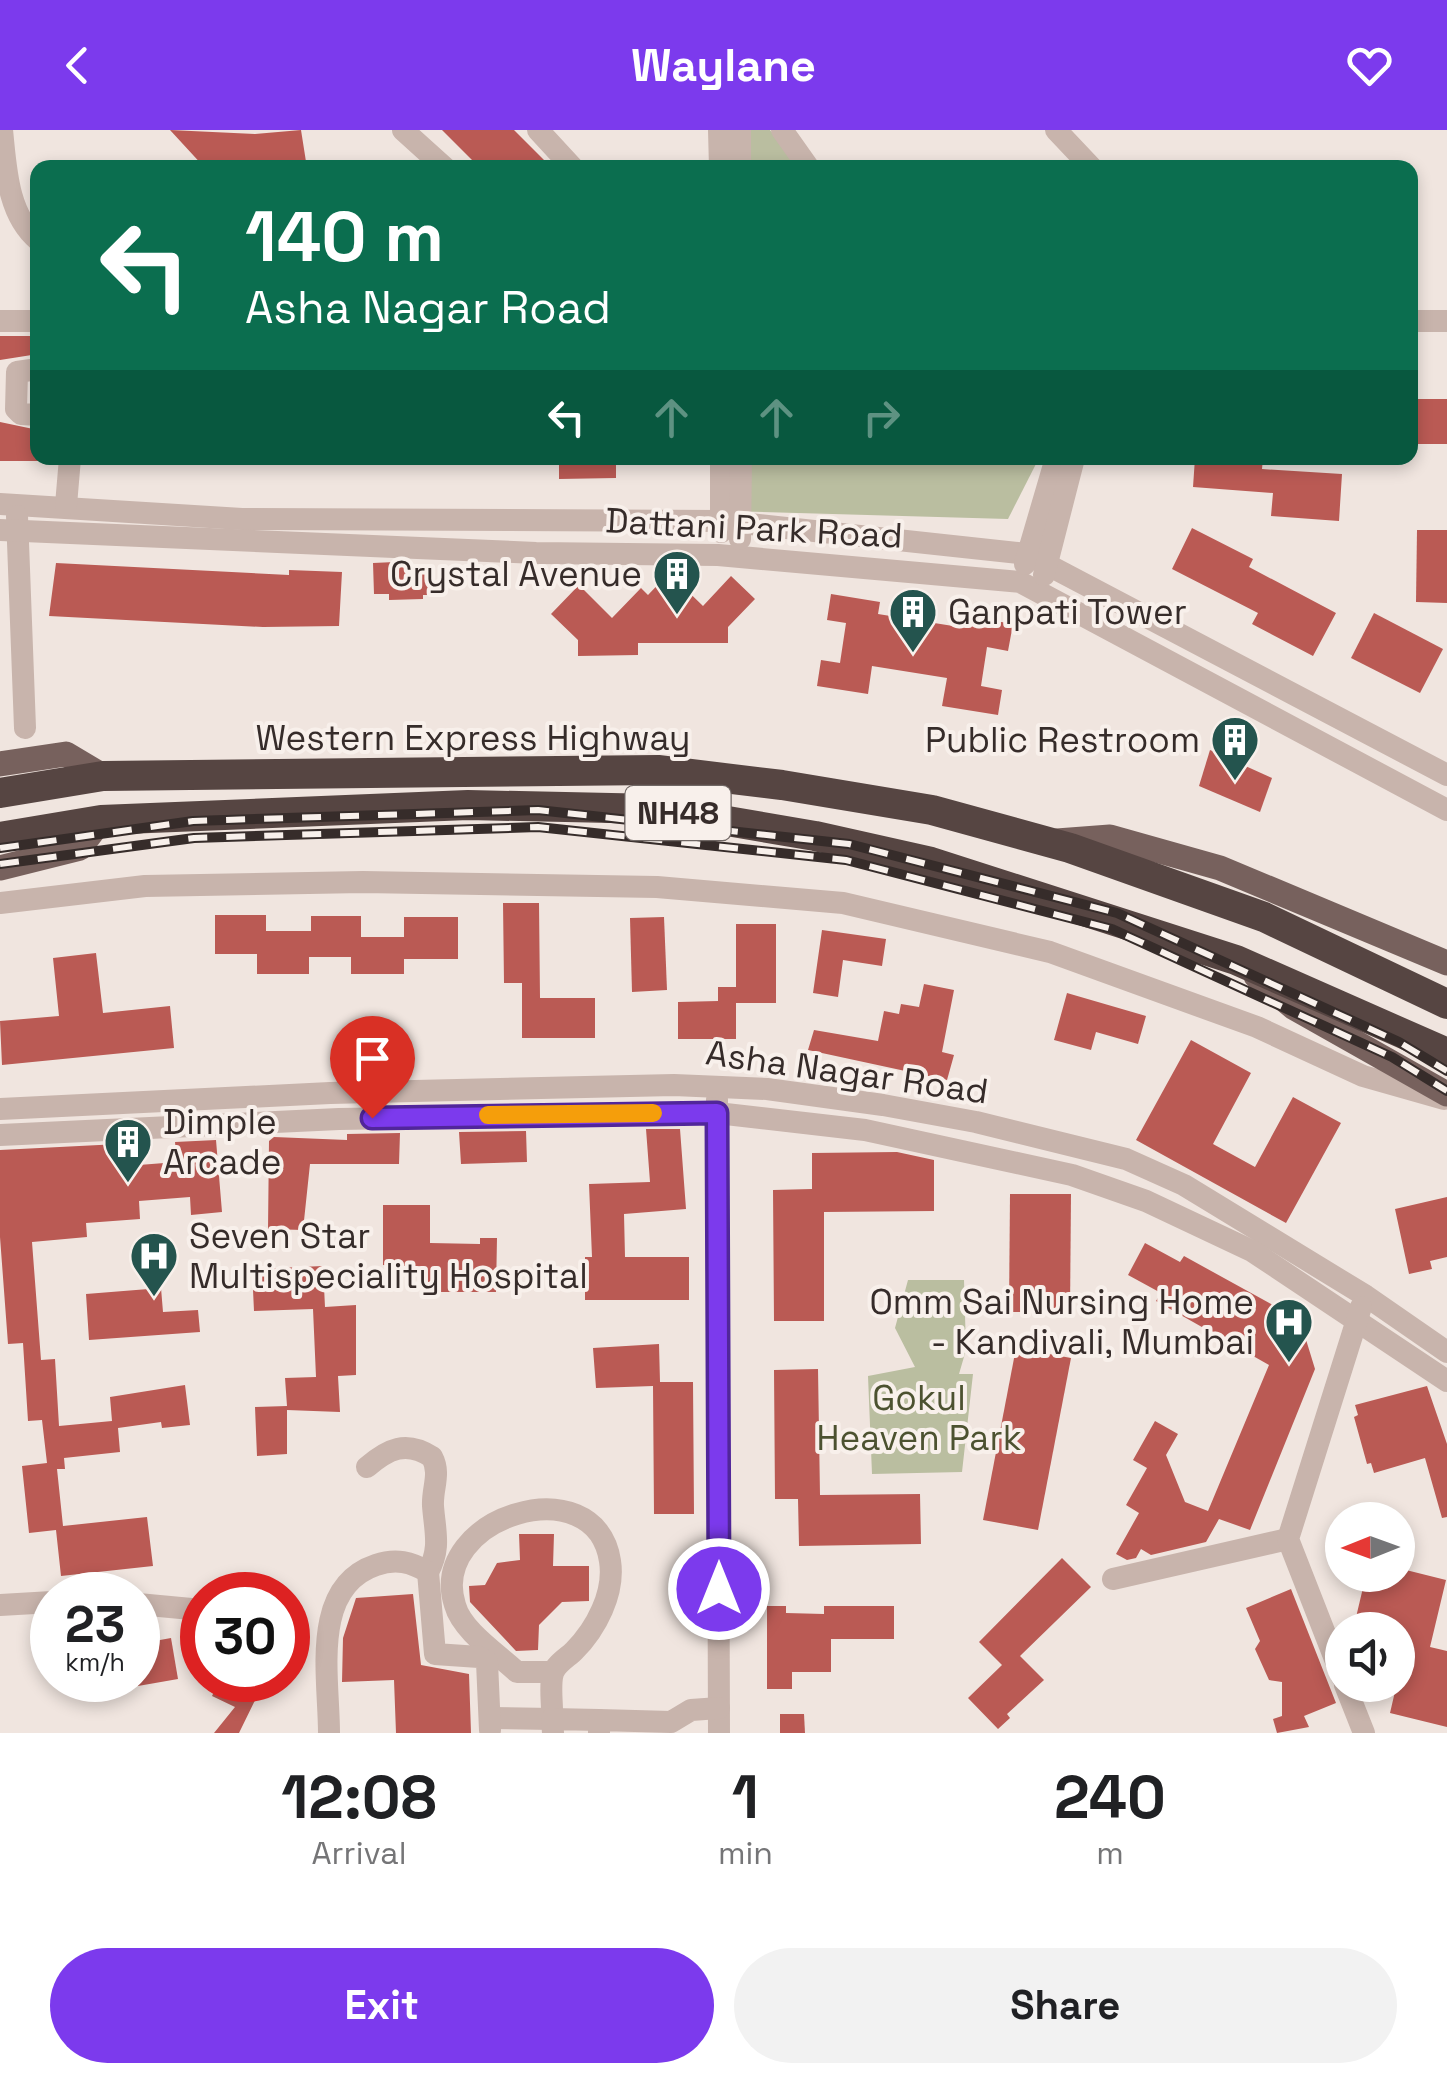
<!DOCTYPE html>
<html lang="en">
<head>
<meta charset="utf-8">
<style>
	:root { --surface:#fff; --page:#f2f2f2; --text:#202124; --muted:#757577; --accent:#7c3aed }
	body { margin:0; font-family:"Space Grotesk",sans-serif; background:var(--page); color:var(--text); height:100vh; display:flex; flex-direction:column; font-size:38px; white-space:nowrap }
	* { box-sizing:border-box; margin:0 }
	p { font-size:32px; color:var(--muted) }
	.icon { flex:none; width:55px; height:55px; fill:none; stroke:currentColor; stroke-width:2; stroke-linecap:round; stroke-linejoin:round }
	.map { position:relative; height:1603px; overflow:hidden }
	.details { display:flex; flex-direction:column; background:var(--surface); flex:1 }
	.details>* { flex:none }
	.banner { position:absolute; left:30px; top:30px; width:1388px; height:305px; border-radius:20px; box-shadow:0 5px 15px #0003; background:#0b6e4f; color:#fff; overflow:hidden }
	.needle { width:65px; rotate:269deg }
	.fabs { position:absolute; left:1325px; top:1372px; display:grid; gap:20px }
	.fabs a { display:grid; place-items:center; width:90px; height:90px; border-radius:50%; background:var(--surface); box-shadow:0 5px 15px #0003; font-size:50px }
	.speed { position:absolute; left:30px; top:1442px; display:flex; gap:20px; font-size:50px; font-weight:700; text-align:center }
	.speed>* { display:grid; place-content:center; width:130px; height:130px; border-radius:50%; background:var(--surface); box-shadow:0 5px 15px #0003; line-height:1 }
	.speed small { font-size:25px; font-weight:400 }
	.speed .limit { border:15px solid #d22; background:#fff; color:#111 }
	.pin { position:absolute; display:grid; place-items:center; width:85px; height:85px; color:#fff; margin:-102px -42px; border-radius:50% 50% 50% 0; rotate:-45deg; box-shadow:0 0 10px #0007 }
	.pin .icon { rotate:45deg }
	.me { position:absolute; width:110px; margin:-55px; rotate:0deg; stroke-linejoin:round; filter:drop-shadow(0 0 8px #0008) }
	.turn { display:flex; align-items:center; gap:35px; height:210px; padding:0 50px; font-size:45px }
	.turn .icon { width:130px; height:130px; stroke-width:2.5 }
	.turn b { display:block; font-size:70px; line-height:85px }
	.lanes { display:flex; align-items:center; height:95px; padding:0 50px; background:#0003; justify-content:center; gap:50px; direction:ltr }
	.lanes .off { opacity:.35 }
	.eta { display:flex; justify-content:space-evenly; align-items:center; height:170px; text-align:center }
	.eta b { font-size:60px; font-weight:600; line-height:70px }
	.primary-button { display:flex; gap:20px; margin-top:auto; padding:20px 50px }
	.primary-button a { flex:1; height:115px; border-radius:60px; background:var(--accent); color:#fff; font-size:40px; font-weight:600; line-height:115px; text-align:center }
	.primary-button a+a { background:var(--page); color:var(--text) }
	header { display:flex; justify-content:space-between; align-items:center; height:130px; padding:0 50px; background:var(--accent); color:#fff; font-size:45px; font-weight:600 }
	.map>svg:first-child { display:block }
</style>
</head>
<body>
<header><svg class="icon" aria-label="back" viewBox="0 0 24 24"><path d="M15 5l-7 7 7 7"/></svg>Waylane<svg class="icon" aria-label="heart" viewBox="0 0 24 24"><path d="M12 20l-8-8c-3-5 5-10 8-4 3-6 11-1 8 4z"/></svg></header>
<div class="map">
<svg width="1447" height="1603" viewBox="0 0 1447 1603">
	<rect width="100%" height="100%" fill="#f0e5df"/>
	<!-- green -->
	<g fill="#babea0">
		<path d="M723 0H770L801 37 723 38Z"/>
		<path d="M726 328H1039L1008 389 728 381Z"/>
		<path d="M908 1150H964L966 1220 959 1244H973L962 1342 872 1344 868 1246 915 1237 895 1198Z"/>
	</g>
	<!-- building -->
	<g fill="#ba5a54">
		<path d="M170 0 255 4 301 0 307 38H205Z"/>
		<path d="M442 0H514L552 38H480Z"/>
		<path d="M0 206H38V224L0 230Z"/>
		<rect x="1410" y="269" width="37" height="45"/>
		<path d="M0 292 38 300V331H0Z"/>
		<path d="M559 328 616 329V348L559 349Z"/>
		<path d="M1195 328H1263L1262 339 1342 344 1339 391 1271 386 1273 363 1193 357Z"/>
		<path d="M1192 398 1253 429 1249 437 1336 483 1313 526 1252 494 1258 483 1172 439Z"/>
		<path d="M1417 400H1447V473L1416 472Z"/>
		<path d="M395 432V436H431V465H423V469L389 470V464H374L373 433Z"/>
		<path d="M56 433 289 445V440L342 442 339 496 263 497 49 486Z"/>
		<path d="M669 443 703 476 731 446 755 469 728 497V513H638V525L578 526V510L551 484 579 455 612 488 641 458 648 465Z"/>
		<path d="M831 464 880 472 878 484 953 496 955 484 1013 494 1008 521 987 517 981 556 1002 560 998 585 942 576 947 548 872 536 868 564 817 556 821 530 840 533 846 493 827 490Z"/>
		<path d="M1374 483 1443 519 1420 563 1351 528Z"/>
		<path d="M1210 620 1272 648 1260 682 1199 656Z"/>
		<path d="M503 773H539L540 868H595V908H522V853H504Z"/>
		<path d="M215 785H266V801H311V786H361V807H404V787H458V829H404V844H351V827H309V844H257V824H215Z"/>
		<path d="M664 787 667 860 632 862 630 788Z"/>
		<rect x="736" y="794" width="40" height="79"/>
		<path d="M822 800 886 809 882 836 843 830 838 867 813 863Z"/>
		<path d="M96 823 103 883 170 876 174 918 2 935 0 891 59 886 53 828Z"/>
		<path d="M924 854 954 860 942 922 954 925 947 950 808 920 814 900 878 911 884 881 899 884 901 874 919 877Z"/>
		<path d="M718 857H736V909H678V872L718 871Z"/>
		<path d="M1067 863 1146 886 1138 914 1096 902 1091 920 1054 910Z"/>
		<path d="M1191 910 1251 943 1213 1014 1255 1037 1293 967 1341 993 1286 1093 1136 1010Z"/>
		<path d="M646 999H680L686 1079 624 1084 625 1127H689V1170H585V1127H592L589 1054 650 1052Z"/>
		<path d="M526 1001 527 1032 461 1034 459 1002Z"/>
		<path d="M400 1003 399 1034H310L303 1100 268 1099 269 1011 274 1007 347 1010V1004Z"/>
		<path d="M216 1010 222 1082 191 1085 190 1067 139 1071 140 1089 86 1093 87 1107 32 1112 41 1230 55 1229 59 1296 112 1291 110 1267 185 1255 190 1295 162 1298 161 1292 118 1298 120 1322 64 1328 65 1339H57L63 1396 147 1387 153 1436 61 1446 56 1400 29 1403 22 1336 47 1333 42 1290 28 1291 23 1213 8 1214 0 1107V1020L119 1014 120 1022 137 1021 139 1035 177 1032 175 1012Z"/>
		<path d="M897 1022 934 1030V1081L824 1082V1191H774L773 1060 812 1059V1023Z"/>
		<path d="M1010 1064H1071L1070 1182H1009Z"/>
		<path d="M1447 1067V1127L1430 1131 1432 1139 1409 1144 1395 1079Z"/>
		<path d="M383 1075H430V1113L480 1114V1108H497L496 1162H439V1156L424 1155V1140L383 1135Z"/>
		<path d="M1145 1113 1180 1132 1184 1126 1300 1190 1315 1239 1250 1400 1219 1389 1206 1412 1151 1425 1141 1419 1136 1428 1127 1430 1116 1424 1139 1383 1126 1375 1147 1338 1133 1330 1155 1291 1178 1304 1166 1325 1185 1372 1208 1381 1269 1235 1156 1171 1161 1163 1128 1145Z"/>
		<path d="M323 1136 325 1177 356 1175V1245L338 1246 340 1282 287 1280V1324L257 1326 255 1277 287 1276 285 1248 316 1247 313 1179 254 1181 252 1139Z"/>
		<path d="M161 1158 163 1182 198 1180 200 1202 89 1210 86 1164Z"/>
		<path d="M659 1214 660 1252H693L694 1384H654L653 1256 596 1258 593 1218Z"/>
		<path d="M1016 1218 1071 1228 1038 1400 983 1390Z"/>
		<path d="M818 1239 820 1365 920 1364 921 1414 799 1416 798 1369H775L774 1240Z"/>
		<path d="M1427 1256 1447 1314V1387L1442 1388 1425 1328 1374 1343 1371 1333 1367 1334 1354 1287 1358 1285 1355 1275Z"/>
		<path d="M519 1404H554L553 1436H589V1471L562 1472 539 1495 538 1520 516 1521 470 1472 469 1456 485 1455 497 1433 520 1430Z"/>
		<path d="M1062 1428 1091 1457 1020 1526 1044 1550 1007 1584 1010 1588 998 1599 968 1568 1002 1535 979 1512Z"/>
		<path d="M1398 1438 1446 1450 1430 1517 1447 1521V1597L1390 1583 1406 1514 1398 1512V1500H1353L1366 1445H1398Z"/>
		<path d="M1291 1459 1336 1573 1304 1586 1309 1597 1277 1603 1273 1589 1282 1586V1552L1269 1550 1255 1519 1260 1511 1246 1478Z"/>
		<path d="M413 1464 421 1535 469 1544 471 1603H396L394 1550 342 1552 343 1508 356 1468Z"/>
		<path d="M767 1476H786V1483L824 1484V1476H894V1509H831V1542H792V1559H767Z"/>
		<path d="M171 1508 178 1549 138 1556V1514Z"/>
		<path d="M220 1550H265L239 1603H214L235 1577 212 1566Z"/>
		<path d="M780 1584H804L805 1603H780Z"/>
	</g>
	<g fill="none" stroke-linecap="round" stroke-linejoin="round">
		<!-- minor -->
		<g stroke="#c8b4ac" stroke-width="22">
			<path d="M2 0C6 37 7 84 38 110"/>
			<path d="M403 0 445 38"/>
			<path d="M538 0 573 38"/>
			<path d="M719 0 720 38"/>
			<path d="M740 0V38"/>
			<path d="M782 0 809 38"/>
			<path d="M1056 0 1092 38"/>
			<path d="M0 191H38"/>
			<path d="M1410 191H1447"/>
			<path d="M38 239 17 242 16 279 21 284 38 285"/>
			<path d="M0 374 242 389 722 391 1027 424 1447 645"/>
			<path d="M66 375 70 328"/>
			<path d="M17 386 25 598"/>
			<path d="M0 400 536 423 718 425 1020 452 1447 680"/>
			<path d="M721 402V328"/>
			<path d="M740 409 741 328"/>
			<path d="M1025 434 1056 328"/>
			<path d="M1044 445 1074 328"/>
			<path d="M0 773 145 756 363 752 657 757 843 773 1050 822 1257 897 1363 946 1444 969"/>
			<path d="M717 970 719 1603"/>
			<path d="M0 979 330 963 674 955 767 959 883 975 976 992 1126 1029 1184 1055 1366 1166 1447 1222"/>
			<path d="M0 1005 339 989 717 983 865 1000 1072 1045 1146 1071 1252 1121 1447 1251"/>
			<path d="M367 1337C388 1319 406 1310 432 1327 441 1344 432 1358 433 1376 435 1402 441 1418 428 1442"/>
			<path d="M1113 1449 1288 1409"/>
			<path d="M138 1474 202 1480"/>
			<path d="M0 1475 52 1472"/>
			<path d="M1342 1547 1288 1409 1361 1177"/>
			<path d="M1345 1555 1364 1603"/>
			<path d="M490 1588 552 1589C553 1576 549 1556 553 1543 556 1534 568 1527 574 1521 596 1499 615 1463 610 1431 596 1335 427 1387 455 1475 462 1501 498 1524 517 1542H553"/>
			<path d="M329 1603C329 1547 310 1457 376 1435 396 1428 411 1432 428 1442L435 1524 479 1527 487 1532 490 1600"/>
			<path d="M553 1603 552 1589 599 1590"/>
			<path d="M599 1603V1590L671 1592 691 1580 719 1578"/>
		</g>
		<!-- major -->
		<g stroke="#77615d" stroke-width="25">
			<path d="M0 634 66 624 103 646"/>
			<path d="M1057 711 1110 707 1220 738 1447 833"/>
			<path d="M0 738 80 718 101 690"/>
			<path d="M1256 846 1293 877 1447 964"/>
		</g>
		<!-- highway -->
		<g stroke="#564542" stroke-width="30">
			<path d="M0 663 103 646 658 640 782 655 932 680 1070 718 1264 787 1447 874"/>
			<path d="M0 707 101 690 468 675 657 679 815 706 931 732 1236 830 1447 923"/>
		</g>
		<!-- rail casing -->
		<g stroke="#362c2a" stroke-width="10">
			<g id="rail">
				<path d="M0 718 193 691 538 680 849 714 1117 783 1399 912 1447 941"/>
				<path d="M0 734 194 708 538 697 846 730 1112 799 1392 927 1447 961"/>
			</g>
		</g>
		<!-- rail -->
		<use href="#rail" stroke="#f8f0eb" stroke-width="6" stroke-dasharray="19" stroke-linecap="butt"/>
	</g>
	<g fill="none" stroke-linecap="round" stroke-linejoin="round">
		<!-- route casing -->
		<g stroke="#51269a" stroke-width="25">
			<path id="route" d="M372 988 717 983 719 1459"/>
		</g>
		<!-- route -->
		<use href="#route" stroke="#7c3aed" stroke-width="18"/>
		<!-- slow -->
		<path stroke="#f59e0b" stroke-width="18" d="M488 985 653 983"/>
	</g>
	<!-- icons -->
	<defs>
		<g id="building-pin" transform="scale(2.5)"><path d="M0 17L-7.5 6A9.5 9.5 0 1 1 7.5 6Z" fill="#24544e" stroke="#f8f0eb"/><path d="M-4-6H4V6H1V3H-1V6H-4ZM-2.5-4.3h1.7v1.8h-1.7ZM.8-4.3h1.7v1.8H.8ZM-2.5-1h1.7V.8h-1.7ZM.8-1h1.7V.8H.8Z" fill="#fff"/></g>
		<g id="hospital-pin" transform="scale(2.5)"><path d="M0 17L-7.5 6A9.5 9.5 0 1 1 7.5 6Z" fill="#24544e" stroke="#f8f0eb"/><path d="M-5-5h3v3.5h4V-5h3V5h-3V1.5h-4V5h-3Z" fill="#fff"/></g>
	</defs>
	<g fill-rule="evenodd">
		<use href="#building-pin" x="677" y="444"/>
		<use href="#building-pin" x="913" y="482"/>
		<use href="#building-pin" x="1235" y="610"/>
		<use href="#building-pin" x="128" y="1012"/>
		<use href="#hospital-pin" x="154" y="1126"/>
		<use href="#hospital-pin" x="1289" y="1192"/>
	</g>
	<g text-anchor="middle" stroke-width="8" stroke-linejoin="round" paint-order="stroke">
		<!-- shield labels -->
		<rect fill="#f8f0eb" stroke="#706764" stroke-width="2.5" x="625.5" y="656" width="105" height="54" rx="8"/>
		<g font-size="32" font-weight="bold" fill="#362c2a">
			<text x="678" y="694">NH48</text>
		</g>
		<!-- street labels -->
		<g font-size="35" fill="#362c2a" stroke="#f8f0eb">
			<text transform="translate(754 398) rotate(3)" y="12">Dattani Park Road</text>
			<text x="473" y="620">Western Express Highway</text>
			<text transform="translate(847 942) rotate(8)" y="12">Asha Nagar Road</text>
		</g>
		<!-- poi labels -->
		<g font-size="35" fill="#362c2a" stroke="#f8f0eb" text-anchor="end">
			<text x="642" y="456">Crystal Avenue</text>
			<text x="948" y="494" text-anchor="start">Ganpati Tower</text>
			<text x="1200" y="622">Public Restroom</text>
			<text x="163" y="1004" text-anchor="start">Dimple<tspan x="163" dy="40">Arcade</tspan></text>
			<text x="189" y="1118" text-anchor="start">Seven Star<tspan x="189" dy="40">Multispeciality Hospital</tspan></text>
			<text x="1254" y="1184">Omm Sai Nursing Home<tspan x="1254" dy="40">- Kandivali, Mumbai</tspan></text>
		</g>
		<!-- park labels -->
		<g font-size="35" fill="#4c5230" stroke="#f8f0eb">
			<text x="919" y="1280">Gokul<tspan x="919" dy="40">Heaven Park</tspan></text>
		</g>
	</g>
</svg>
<div class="fabs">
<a><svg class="needle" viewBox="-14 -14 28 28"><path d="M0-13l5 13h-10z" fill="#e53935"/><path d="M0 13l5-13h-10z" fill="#757577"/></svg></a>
<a><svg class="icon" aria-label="sound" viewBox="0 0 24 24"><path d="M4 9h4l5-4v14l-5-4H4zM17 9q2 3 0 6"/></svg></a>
</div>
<div class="speed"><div>23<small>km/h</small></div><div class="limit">30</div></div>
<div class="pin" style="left:372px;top:988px;background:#d93025"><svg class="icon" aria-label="arrive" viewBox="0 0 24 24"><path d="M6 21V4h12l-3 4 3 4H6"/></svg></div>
<svg class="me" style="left:719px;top:1459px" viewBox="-20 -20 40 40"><circle r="17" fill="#7c3aed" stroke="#fff" stroke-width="3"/><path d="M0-11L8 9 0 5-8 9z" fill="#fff"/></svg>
<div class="banner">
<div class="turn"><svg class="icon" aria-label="left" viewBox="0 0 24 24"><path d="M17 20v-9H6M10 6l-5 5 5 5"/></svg><div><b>140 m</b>Asha Nagar Road</div></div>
<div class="lanes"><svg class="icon" aria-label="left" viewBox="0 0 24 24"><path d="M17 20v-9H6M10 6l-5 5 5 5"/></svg><svg class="icon off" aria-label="ahead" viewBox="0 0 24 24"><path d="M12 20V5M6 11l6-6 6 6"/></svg><svg class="icon off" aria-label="ahead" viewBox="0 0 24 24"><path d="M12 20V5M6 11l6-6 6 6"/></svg><svg class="icon off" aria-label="right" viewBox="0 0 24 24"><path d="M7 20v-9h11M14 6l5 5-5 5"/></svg></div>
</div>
</div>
<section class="details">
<div class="eta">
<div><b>12:08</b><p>Arrival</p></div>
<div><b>1</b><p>min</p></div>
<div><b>240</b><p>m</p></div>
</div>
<div class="primary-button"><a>Exit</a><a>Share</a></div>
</section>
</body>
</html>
